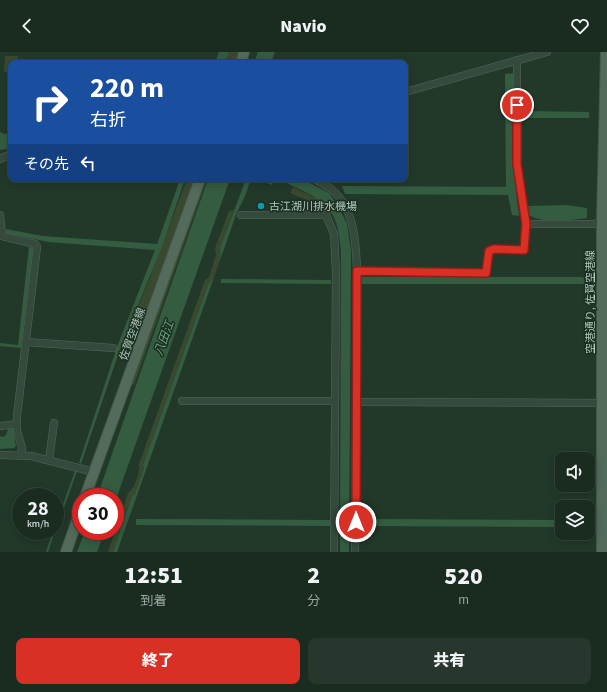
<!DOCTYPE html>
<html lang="ja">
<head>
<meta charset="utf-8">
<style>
	:root { --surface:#1a2b20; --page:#27372d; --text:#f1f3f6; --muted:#9fa7a5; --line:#38473e; --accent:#d93025 }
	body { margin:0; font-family:"Source Sans 3","Noto Sans JP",sans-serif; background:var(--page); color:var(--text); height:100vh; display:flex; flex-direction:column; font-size:15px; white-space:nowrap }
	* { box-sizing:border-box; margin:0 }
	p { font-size:13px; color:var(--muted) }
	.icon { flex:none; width:22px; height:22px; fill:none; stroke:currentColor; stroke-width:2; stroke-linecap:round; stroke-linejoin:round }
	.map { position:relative; height:500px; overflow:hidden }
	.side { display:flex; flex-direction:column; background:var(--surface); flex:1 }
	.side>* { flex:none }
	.top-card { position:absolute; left:8px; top:8px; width:400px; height:122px; border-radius:8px; box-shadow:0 2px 10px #0003,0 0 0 1px var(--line); background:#1a4fa0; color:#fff; overflow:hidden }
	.buttons { position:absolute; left:555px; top:400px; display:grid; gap:8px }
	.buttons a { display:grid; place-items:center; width:40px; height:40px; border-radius:8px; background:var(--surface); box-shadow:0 2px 10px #0003,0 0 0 1px var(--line); font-size:20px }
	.speed { position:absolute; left:12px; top:436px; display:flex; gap:8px; font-size:20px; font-weight:700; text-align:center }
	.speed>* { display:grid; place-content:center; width:52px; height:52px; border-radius:50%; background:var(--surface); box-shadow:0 2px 10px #0003,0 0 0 1px var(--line); line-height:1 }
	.speed small { font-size:10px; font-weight:400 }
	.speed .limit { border:6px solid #d22; background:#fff; color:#111 }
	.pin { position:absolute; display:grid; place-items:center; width:34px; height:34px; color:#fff; margin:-17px; border:2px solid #fff; border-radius:50%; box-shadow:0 1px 4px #0007 }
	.me { position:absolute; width:44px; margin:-22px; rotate:0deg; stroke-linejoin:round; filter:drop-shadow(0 0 3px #0008) }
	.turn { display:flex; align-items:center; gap:14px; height:84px; padding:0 16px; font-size:18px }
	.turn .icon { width:52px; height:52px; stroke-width:2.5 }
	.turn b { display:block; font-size:28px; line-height:34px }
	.then { display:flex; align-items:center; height:38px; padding:0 16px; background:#0003; gap:8px; font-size:15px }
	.eta { display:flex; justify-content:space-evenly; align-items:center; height:68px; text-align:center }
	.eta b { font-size:24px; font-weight:800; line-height:28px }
	.action { display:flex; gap:8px; margin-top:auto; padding:8px 16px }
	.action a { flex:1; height:46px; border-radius:8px; background:var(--accent); color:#fff; font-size:16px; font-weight:800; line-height:46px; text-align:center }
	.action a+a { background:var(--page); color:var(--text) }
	header { display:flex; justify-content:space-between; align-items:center; height:52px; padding:0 16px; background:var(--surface); font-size:18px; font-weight:800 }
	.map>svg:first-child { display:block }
</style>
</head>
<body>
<header><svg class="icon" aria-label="back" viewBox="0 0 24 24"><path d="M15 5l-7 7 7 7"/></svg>Navio<svg class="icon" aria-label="heart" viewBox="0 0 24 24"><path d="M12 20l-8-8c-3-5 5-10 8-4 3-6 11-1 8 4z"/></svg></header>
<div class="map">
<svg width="607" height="500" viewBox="0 0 607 500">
	<rect width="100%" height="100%" fill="#22392a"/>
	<!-- green -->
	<g fill="#39492f">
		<path d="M229 0H240L236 11H225Z"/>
		<path d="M5 4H18V11H11V20H4Z"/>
		<path d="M187 127H195L137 293 124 288 148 231Z"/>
		<path d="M202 127H207L134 333 130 332Z"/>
		<path d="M293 135 321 149 332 162 322 160 318 153 290 141Z"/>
		<path d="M234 158 220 196C222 206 215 226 208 233L143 413 144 415 135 442 132 444 113 500H108L128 441C135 436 140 420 139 412L205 228 209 225 216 203 215 196 229 159Z"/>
	</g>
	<!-- water -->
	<g fill="#345c41">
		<path d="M219 0H229L225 11H215Z"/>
		<path d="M258 0H275L271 11H254Z"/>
		<path d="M514 21C514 69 512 117 519 164L512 163 508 143 345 142 342 134 506 135 505 22Z"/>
		<path d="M523 59 589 60V66H523Z"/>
		<path d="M0 80 5 82H11V96L0 98Z"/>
		<path d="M179 127H185L162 195 120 297 81 412 79 411 117 295 155 198 48 190 6 181V177L43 184 157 192 177 136Z"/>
		<path d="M208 127H230L115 450V445H97Z"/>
		<path d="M246 127H251L245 144 237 160 117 500H113L132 444 135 442 144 416 143 413 208 233C215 226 222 206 220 196Z"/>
		<path d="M258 127H302L329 141 338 154 347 172 351 199 349 500H340L341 199C339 186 339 173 332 162 322 145 298 137 280 128H274L272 133Z"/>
		<path d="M566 153 587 156V166C571 168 543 172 529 163L528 154Z"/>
		<path d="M29 195 33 196 21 296 0 294V291L18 293Z"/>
		<rect x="361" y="225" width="227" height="7"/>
		<path d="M221 227 331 228V232L221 231Z"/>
		<path d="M8 377H13L16 394 14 396 0 397V384L3 385 6 383Z"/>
		<path d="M136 467 330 468V474L136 473Z"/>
		<path d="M360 467 562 468V475L360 474Z"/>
		<path d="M85 479H105L97 500H77Z"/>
	</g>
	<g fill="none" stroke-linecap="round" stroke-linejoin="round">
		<!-- stream -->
		<g stroke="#345c41" stroke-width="2">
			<path d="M55 478 76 419"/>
			<path d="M47 500 54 479"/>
		</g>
		<!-- minor casing -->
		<g stroke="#54675b" stroke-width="8">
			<g id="minor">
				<path d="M517 8V112L526 172H593L605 170"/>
				<path d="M405 40 547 0"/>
				<path d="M0 107 11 102"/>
				<path d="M315 127C320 130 326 133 331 137 355 156 356 192 357 219L355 500"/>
				<path d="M0 163 2 184 35 192 37 195 17 364V378L22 396 21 403"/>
				<path d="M241 163H326L334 182 336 220 334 500"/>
				<path d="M357 219 486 221 489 199 494 197 524 198 526 172"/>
				<path d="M26 290 113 296"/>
				<path d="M182 349H335"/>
				<path d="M357 350 607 351"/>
				<path d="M0 374 17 372"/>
				<path d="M0 403 31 404 94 420"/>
				<path d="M49 408 54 371"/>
			</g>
		</g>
		<!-- primary casing -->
		<g stroke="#425649" stroke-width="12">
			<g id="primary">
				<path d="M241 11 244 0"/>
				<path d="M85 445 200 127"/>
				<path d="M66 500 81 457"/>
				<path d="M602 500V170L606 0"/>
			</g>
		</g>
		<!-- minor -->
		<use href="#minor" stroke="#36493d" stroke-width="7"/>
		<!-- primary -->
		<use href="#primary" stroke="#546a5b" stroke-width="10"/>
	</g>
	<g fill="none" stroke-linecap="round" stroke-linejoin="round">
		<!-- route casing -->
		<g stroke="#8d1f18" stroke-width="10">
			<path id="route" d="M356 470 357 219 486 221 489 199 494 197 524 198 526 172 517 112V53"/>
		</g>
		<!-- route -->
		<use href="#route" stroke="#d93025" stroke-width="7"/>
	</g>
	<!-- markers -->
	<circle fill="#0f9aa8" stroke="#1b2e22" stroke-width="1.5" cx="261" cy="154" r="4"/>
	<g text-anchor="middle" stroke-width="3" stroke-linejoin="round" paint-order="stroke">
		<!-- poi labels -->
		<g font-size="11" fill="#b1c6b8" stroke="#1b2e22" text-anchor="start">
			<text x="269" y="158">古江湖川排水機場</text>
		</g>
		<!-- street labels -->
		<g font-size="11" fill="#b1c6b8" stroke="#1b2e22">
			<text transform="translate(590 250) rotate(-90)" y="4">空港通り, 佐賀空港線</text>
			<text transform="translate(132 282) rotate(-70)" y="4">佐賀空港線</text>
		</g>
		<!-- water labels -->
		<g font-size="12" font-style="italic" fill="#6ba47d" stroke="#1b2e22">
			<text transform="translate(164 286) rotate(-70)" y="4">八田江</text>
		</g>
	</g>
</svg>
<div class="buttons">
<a><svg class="icon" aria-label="sound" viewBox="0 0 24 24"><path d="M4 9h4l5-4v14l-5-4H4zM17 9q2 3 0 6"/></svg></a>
<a><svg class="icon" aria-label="layers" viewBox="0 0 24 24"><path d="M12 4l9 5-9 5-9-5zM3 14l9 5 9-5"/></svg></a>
</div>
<div class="speed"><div>28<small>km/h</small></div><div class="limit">30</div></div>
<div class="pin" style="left:517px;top:53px;background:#d93025"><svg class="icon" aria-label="arrive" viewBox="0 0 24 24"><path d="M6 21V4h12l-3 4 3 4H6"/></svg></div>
<svg class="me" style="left:356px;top:470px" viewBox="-20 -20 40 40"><circle r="17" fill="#d93025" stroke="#fff" stroke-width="3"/><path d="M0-11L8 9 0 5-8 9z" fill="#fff"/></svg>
<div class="top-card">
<div class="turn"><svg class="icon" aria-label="right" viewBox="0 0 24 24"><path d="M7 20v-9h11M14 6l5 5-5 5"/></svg><div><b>220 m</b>右折</div></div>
<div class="then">その先<svg class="icon" aria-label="left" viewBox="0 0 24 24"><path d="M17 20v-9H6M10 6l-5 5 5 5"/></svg></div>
</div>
</div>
<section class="side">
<div class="eta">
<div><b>12:51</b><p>到着</p></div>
<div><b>2</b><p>分</p></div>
<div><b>520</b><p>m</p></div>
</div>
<div class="action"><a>終了</a><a>共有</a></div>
</section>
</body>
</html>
